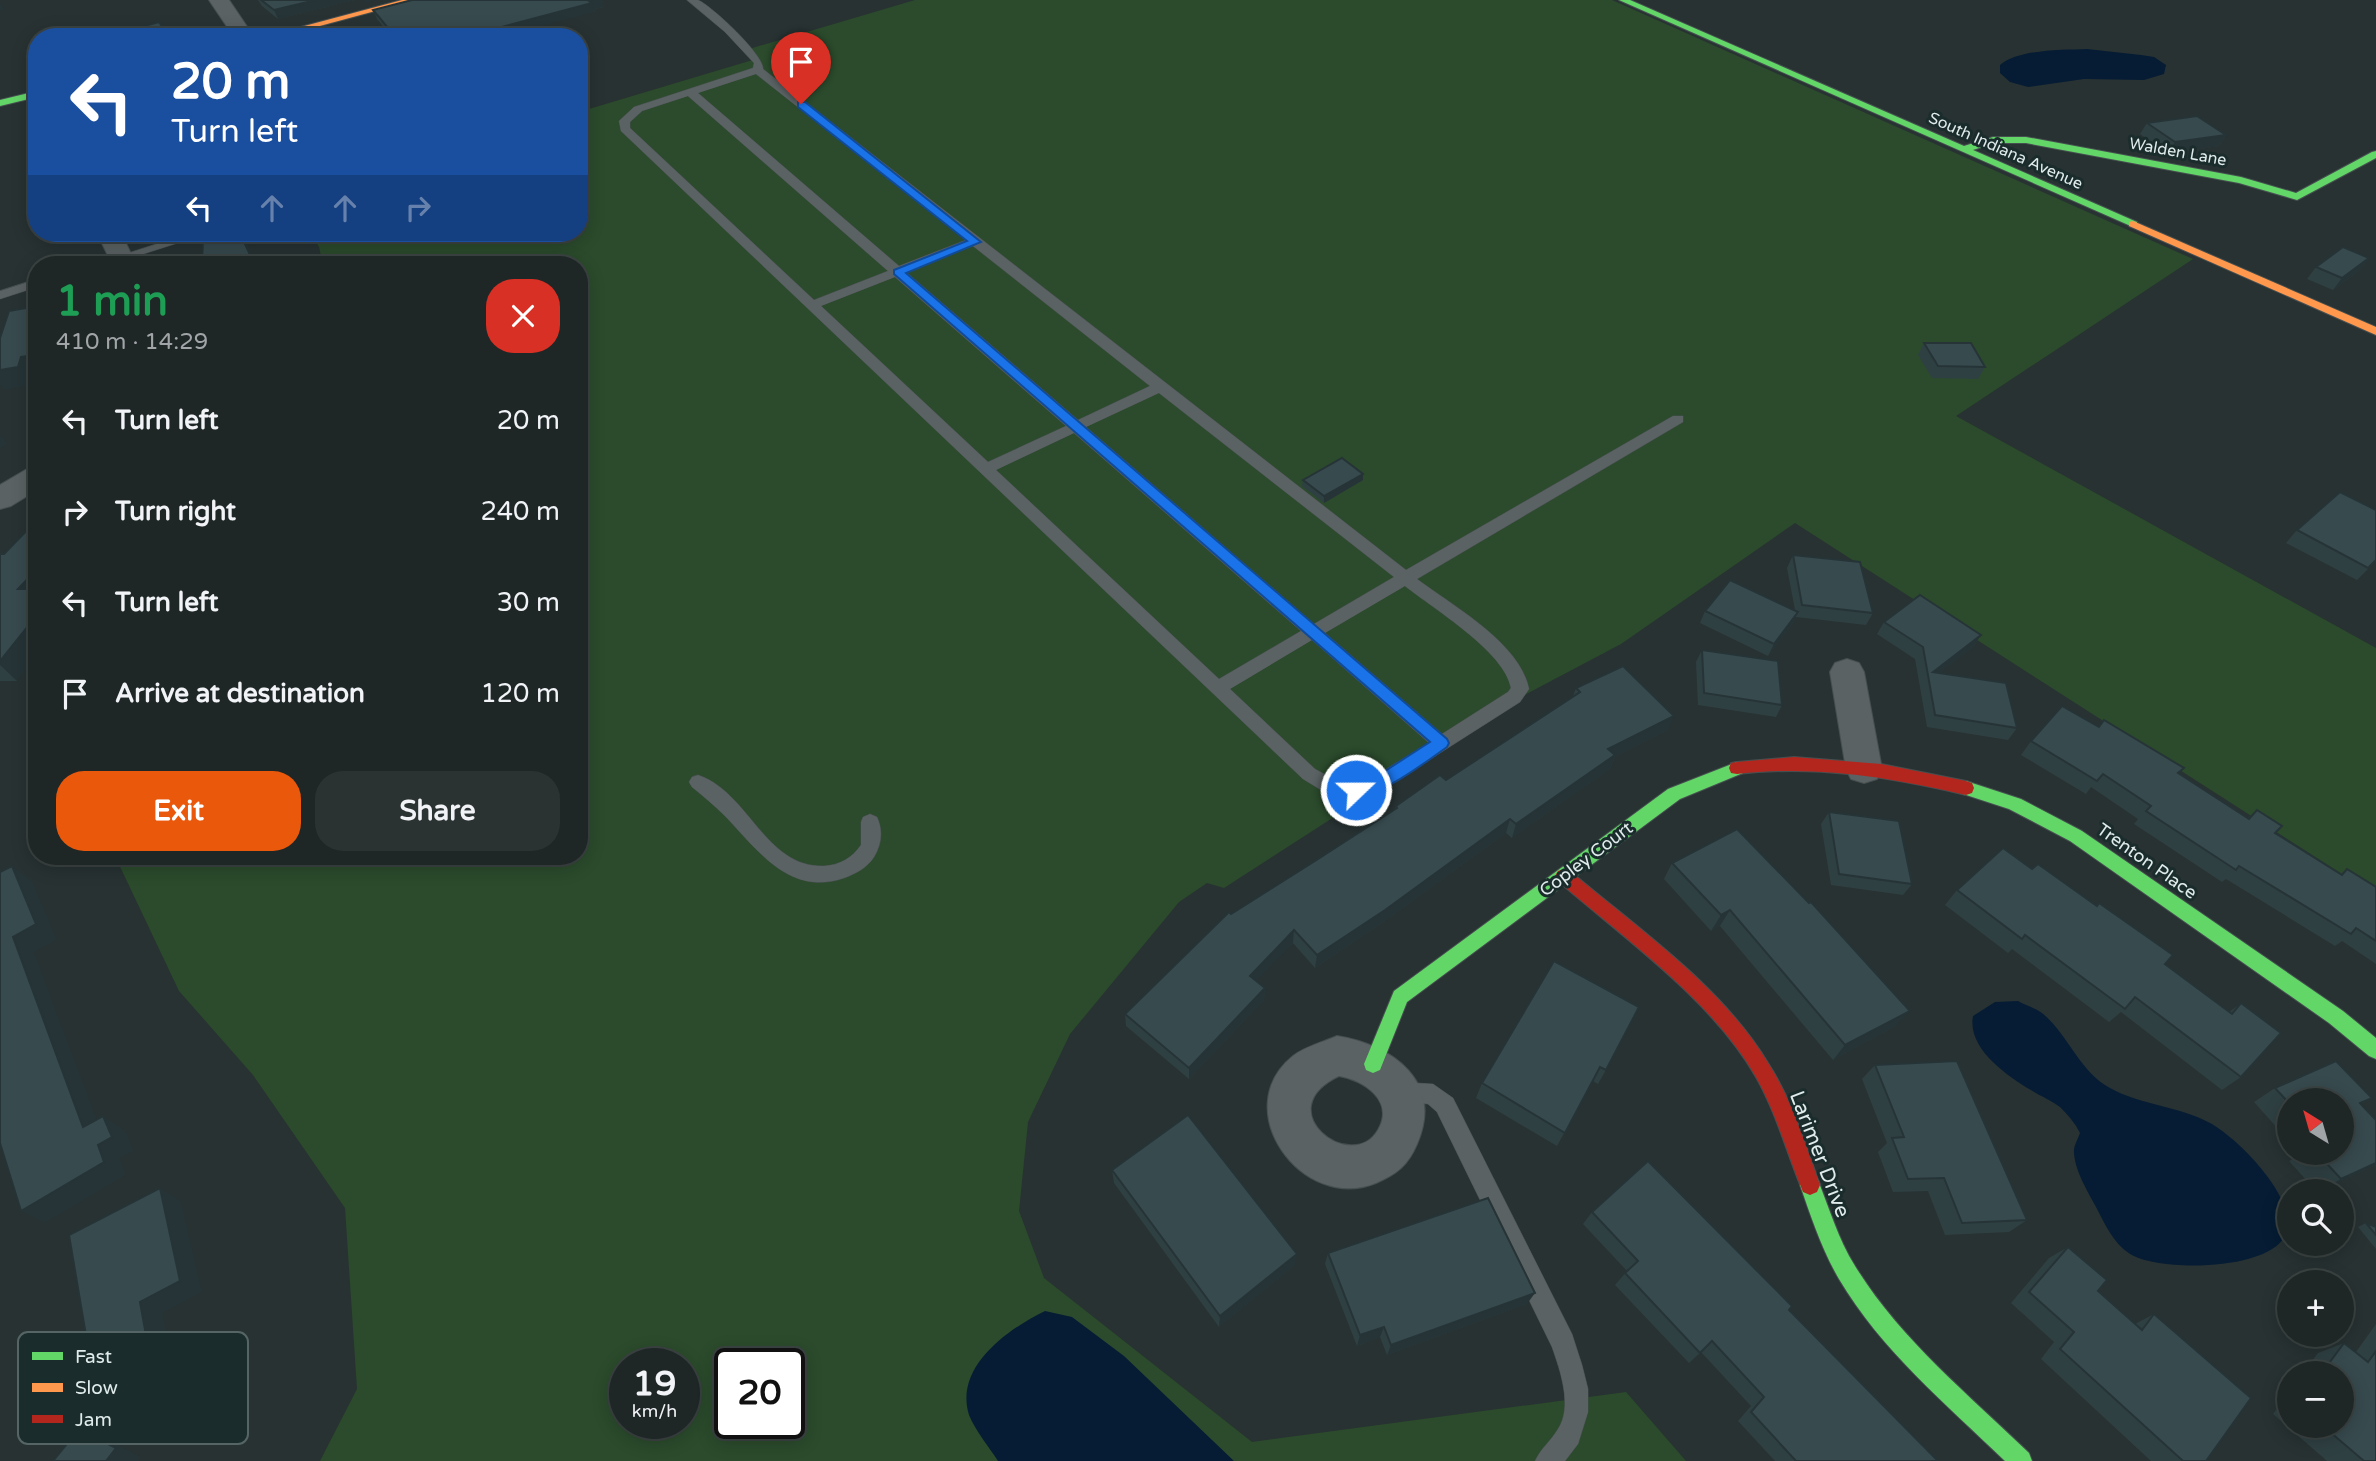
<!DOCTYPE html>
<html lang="en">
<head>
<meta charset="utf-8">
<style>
	:root { --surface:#1e2626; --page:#2b3232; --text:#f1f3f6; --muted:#a1a5a7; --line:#3c4343; --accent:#ea580c }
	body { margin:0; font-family:"Varela Round",sans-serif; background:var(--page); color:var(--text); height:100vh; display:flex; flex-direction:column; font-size:26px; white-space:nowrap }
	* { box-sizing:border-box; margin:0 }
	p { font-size:23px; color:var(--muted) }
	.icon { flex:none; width:38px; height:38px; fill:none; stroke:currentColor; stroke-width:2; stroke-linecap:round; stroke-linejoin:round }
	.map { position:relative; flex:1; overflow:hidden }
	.details { position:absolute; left:28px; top:256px; width:560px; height:609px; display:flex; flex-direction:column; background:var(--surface); border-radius:28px; box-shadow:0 4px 18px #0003,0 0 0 2px var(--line) }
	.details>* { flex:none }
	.guide { position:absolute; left:28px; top:28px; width:560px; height:214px; border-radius:28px; box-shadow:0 4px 18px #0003,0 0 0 2px var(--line); background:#1a4fa0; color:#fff; overflow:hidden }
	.needle { width:46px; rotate:323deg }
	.controls { position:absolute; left:2277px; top:1088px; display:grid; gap:14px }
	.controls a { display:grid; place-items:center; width:77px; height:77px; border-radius:50%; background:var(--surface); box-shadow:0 4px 18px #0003,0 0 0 2px var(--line); font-size:35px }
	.speed { position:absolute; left:609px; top:1348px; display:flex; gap:14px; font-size:35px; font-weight:700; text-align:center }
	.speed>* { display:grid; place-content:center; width:91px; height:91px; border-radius:50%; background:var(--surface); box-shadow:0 4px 18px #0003,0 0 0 2px var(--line); line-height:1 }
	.speed small { font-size:18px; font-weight:400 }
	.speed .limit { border:4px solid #111; border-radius:10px; background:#fff; color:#111 }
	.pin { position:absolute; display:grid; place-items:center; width:60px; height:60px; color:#fff; margin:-72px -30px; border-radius:50% 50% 50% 0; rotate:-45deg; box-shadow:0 0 7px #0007 }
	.pin .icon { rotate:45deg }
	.me { position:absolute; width:77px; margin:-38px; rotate:68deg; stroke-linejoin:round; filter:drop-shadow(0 0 5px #0008) }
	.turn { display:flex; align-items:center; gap:24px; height:147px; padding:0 28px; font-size:32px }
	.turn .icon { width:91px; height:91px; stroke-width:2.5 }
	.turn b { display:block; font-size:49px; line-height:60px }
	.lanes { display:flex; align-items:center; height:66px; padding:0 28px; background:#0003; justify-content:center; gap:35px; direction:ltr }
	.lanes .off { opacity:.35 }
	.round { display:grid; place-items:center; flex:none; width:74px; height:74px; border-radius:28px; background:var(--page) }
	.summary { display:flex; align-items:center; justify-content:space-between; height:119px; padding:0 28px }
	h1 { font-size:42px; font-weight:700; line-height:52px; color:#1e9e55 }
	.button { display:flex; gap:14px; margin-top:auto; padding:14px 28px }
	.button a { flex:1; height:80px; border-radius:28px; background:var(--accent); color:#fff; font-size:28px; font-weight:700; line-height:80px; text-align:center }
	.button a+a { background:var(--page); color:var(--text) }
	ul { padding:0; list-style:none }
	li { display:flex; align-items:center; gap:21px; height:91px; padding:0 28px }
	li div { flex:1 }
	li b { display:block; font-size:26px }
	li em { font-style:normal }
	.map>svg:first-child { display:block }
</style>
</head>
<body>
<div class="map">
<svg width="2376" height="1461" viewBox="0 0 2376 1461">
	<rect width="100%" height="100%" fill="#283232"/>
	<!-- green -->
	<path fill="#2b4b2c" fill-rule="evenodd" d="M915 0H1612L2193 259 1956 416 2376 648V896L1795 523 1621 644 1519 698 1224 888 1207 883 1179 902 1070 1034 1028 1122 1019 1211 1044 1278 1252 1442 1626 1392 1686 1461H320L357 1389 345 1208 253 1075 179 991 115 856H579V264H323L319 247 311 233H579V112L756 59 749 49ZM625 1363H684V1423H625ZM730 1363H789V1423H730Z"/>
	<!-- water -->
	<g fill="#051c34">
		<path d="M2087 49 2141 55 2154 57 2166 65 2164 74 2144 80 2084 79 2028 87 2010 82 2000 73V65C2019 49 2062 50 2087 49Z"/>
		<path d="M2018 1001C2025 1005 2035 1008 2042 1013 2068 1034 2079 1071 2110 1088 2140 1105 2179 1106 2210 1123 2238 1138 2302 1202 2285 1236 2267 1271 2159 1272 2130 1254 2113 1243 2105 1224 2096 1207 2088 1192 2075 1171 2074 1153 2073 1147 2078 1139 2080 1133 2075 1123 2068 1115 2060 1107 2051 1100 2040 1096 2031 1090 2006 1075 1967 1048 1973 1016L1995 1002Z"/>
		<path d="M1045 1311 1072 1317 1124 1356 1234 1461H998C989 1447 975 1430 969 1415 954 1367 1008 1329 1045 1311Z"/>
	</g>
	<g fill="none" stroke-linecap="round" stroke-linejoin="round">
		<!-- lane casing -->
		<g stroke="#464f50" stroke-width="1">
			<g id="lane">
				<path d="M687 0C689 0 697 0 698 0 712 6 765 56 763 69L1406 570 1673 416H1683V422L1417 579C1453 606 1520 643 1529 689L1520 702 1385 788 1358 796H1342L1321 790 1303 779 621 131 619 121 634 107 753 68 754 63 725 32ZM756 74 966 240 899 266 698 93ZM688 96 888 271 814 300 630 128V122L642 111ZM973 246 1150 386 1078 420 906 272ZM895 277 1066 426 988 462 821 306ZM1159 393 1394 577 1314 624 1086 427ZM1074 433 1301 631 1219 679 996 470ZM1405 586C1434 609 1505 652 1511 688L1508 692 1442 734 1325 633ZM1312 640 1429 743 1373 777 1350 782 1337 781 1315 769 1230 689Z"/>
				<path d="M191 233H209L112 264H94Z"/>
				<path d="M37 279V287L0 299V291Z"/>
				<path d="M698 775C749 792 765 868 824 866 840 865 852 858 861 845V822L863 817 870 814 877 817C883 830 882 844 874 857 867 868 855 874 844 878 789 897 757 849 724 815 714 805 703 796 692 787L689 782 692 777Z"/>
				<path d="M1399 1082 1433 1084 1453 1098 1572 1334 1582 1365 1588 1389V1412L1578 1444 1565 1461H1535C1541 1448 1551 1441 1558 1429 1573 1406 1560 1370 1552 1347L1437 1112 1428 1104 1391 1099 1388 1092 1391 1085Z"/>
			</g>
		</g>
		<!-- street casing -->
		<g stroke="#464f50" stroke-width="2">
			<g id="street">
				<path d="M209 0H229L254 37H234Z"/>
				<path d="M97 233H121L136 264H112Z"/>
				<path d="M37 466V490L11 506 0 509V485L27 469Z"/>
				<path d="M1847 659 1859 663 1864 672 1882 769 1877 779 1864 783 1851 779 1846 769 1830 672 1835 663Z"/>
				<path d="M1337 1036C1393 1045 1444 1082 1417 1144 1408 1165 1397 1174 1376 1183 1302 1213 1227 1109 1293 1056 1304 1047 1323 1042 1337 1036ZM1339 1076C1364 1080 1395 1101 1378 1130 1352 1175 1267 1110 1339 1076Z"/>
			</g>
		</g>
		<!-- fast casing -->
		<g stroke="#464f50" stroke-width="2">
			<g id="fast">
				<path d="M1619 0H1630L1964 146 1993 137H2026L2241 177 2296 193 2372 152 2376 151V158L2297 200 2239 183 2026 143H1994L1973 150 2137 222V226L2133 227Z"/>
				<path d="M37 91V97L0 106V100Z"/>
				<path d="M1737 762 1743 763 1745 768 1743 773 1680 799 1407 1002 1380 1070 1373 1073 1366 1070 1364 1064 1394 991 1668 789Z"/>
				<path d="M1966 781 2021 799 2082 831 2343 1011 2376 1038V1059L2369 1056 2329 1023 2070 841 2009 809 1960 793 1958 788 1960 783Z"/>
				<path d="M1810 1175 1817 1178C1829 1207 1838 1239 1855 1266 1900 1339 1968 1394 2029 1453L2032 1461H2005C1946 1404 1881 1350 1839 1279 1822 1250 1811 1217 1800 1185L1803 1178Z"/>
			</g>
		</g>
		<!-- slow casing -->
		<g stroke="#464f50" stroke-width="2">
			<g id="slow">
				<path d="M402 0H416L279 37H263Z"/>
				<path d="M2133 221 2376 327V335L2129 226V222Z"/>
			</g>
		</g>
		<!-- jam casing -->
		<g stroke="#464f50" stroke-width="2">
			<g id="jam">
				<path d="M1794 757 1881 764 1966 781 1972 783 1974 788 1972 793 1966 795C1890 777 1815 765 1737 774L1731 773 1729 768 1731 763 1737 762Z"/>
				<path d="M1564 869 1570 871C1638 929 1721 985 1768 1063 1792 1100 1805 1144 1820 1185L1817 1192 1810 1195 1803 1192C1787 1154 1777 1114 1756 1077 1712 1000 1625 939 1558 881L1555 876 1558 871Z"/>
			</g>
		</g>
		<!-- lane -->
		<use href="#lane" fill="#5b6263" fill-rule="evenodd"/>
		<!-- street -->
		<use href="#street" fill="#5b6263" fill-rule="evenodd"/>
		<!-- fast -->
		<use href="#fast" fill="#63d668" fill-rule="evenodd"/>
		<!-- slow -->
		<use href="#slow" fill="#ff974d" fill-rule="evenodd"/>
		<!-- jam -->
		<use href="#jam" fill="#b3261e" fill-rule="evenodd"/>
	</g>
	<!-- wall -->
	<g fill="#2f4043">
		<path d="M258 0H355L278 19 262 6Z"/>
		<path d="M412 0H602L604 7 594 9 595 12 391 36 377 19 373 10Z"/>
		<path d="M2147 123 2226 135 2219 146 2168 154 2140 134Z"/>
		<path d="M2369 258 2360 270 2333 290 2307 279 2316 267Z"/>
		<path d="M1924 343 1985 367 1978 379 1932 378 1918 355Z"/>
		<path d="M1363 474V480L1324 503 1302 486 1303 480Z"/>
		<path d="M2297 530 2376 561 2357 580 2286 543Z"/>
		<path d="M0 554 17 681H0Z"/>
		<path d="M1793 555 1873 613 1866 625 1796 617V616L1792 624 1768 656 1700 623 1705 611 1795 610 1787 568Z"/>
		<path d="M1884 622 1981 635 1973 647 1939 673 2017 728 2008 740 1927 727 1915 659 1877 634Z"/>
		<path d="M1702 650 1782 705 1776 717 1698 705 1696 662Z"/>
		<path d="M1576 688 1668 730 1615 757 1610 769 1512 838 1506 833 1382 923 1315 968 1293 943 1256 981 1265 988 1264 1000 1189 1079 1126 1026 1125 1014 1231 914 1395 809 1396 806 1446 780 1573 696Z"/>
		<path d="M2031 741 2178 774 2248 818 2257 810 2275 833 2340 874 2347 869 2376 887V964L2342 941 2335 946 2226 879 2222 882 2134 824 2138 819 2091 787 2086 794 2021 755Z"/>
		<path d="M1829 812 1912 884 1903 895 1831 885 1821 824Z"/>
		<path d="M1672 863 1896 1026 1833 1060 1720 926 1711 931 1664 879Z"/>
		<path d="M1957 890 2165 964 2229 1012 2241 1003V1077L2222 1090 2121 1012 2109 1022 2012 949 2008 953 1945 905Z"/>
		<path d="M1554 961 1606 1070 1598 1084 1593 1081 1557 1146 1476 1098 1482 1083Z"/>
		<path d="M1875 1065 2027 1220 2009 1232 1945 1235 1928 1191 1893 1192 1878 1152 1887 1143 1862 1079Z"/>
		<path d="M2275 1088 2372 1098 2361 1104 2376 1165 2317 1192 2289 1161 2301 1154 2300 1153H2342L2289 1101V1141L2254 1102Z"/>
		<path d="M1112 1170 1295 1265 1219 1327 1114 1183Z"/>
		<path d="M1592 1212 1789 1310 1938 1461H1775L1738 1421 1751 1406 1701 1352 1689 1363 1615 1285 1627 1271 1583 1224Z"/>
		<path d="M2366 1223 2376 1227V1249L2358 1227Z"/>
		<path d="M2068 1247 2098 1291 2135 1324 2154 1314 2206 1461H2151L2041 1359 2054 1342 2011 1303 2049 1258Z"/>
		<path d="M1328 1253 1527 1304 1387 1355 1380 1337 1357 1346 1325 1264Z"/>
		<path d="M2376 1324V1461H2327L2273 1414 2289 1392V1426H2342V1374H2302L2318 1353 2344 1343 2356 1352Z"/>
	</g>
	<!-- shaded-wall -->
	<g fill="#263437">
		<path d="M316 0H355L278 19 274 10Z"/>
		<path d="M363 0H376L365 3Z"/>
		<path d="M592 0H602L604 7 594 9 595 12 501 37H464Z"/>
		<path d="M0 2 4 9 0 11Z"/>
		<path d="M2226 135 2219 146 2168 154 2175 142Z"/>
		<path d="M240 233 246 240 256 264H225Z"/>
		<path d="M2369 258 2360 270 2333 290 2342 278Z"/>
		<path d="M37 348V375H35L33 385 4 390 0 385V370Z"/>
		<path d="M0 434 8 444 0 449Z"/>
		<path d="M1363 474V480L1324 503V496Z"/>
		<path d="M37 569V606L18 589Z"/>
		<path d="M1798 612 1792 624 1768 656 1774 644Z"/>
		<path d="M37 615V655L17 681 0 665V661Z"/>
		<path d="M1981 635 1973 647 1929 681 1933 672Z"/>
		<path d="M1674 716 1668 730 1615 757 1610 769 1512 838 1516 824 1608 749Z"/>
		<path d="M1510 819 1506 833 1382 923 1315 968 1317 955Z"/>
		<path d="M12 866 33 882 57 940 34 952 105 1141 103 1116 125 1130 134 1151 120 1158 126 1175 45 1223 21 1211 83 1127 13 937Z"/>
		<path d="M1730 910 1720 926 1711 931 1721 915Z"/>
		<path d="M1294 930 1293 943 1249 989 1250 976Z"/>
		<path d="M1265 988 1264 1000 1189 1079V1068Z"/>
		<path d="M1910 1011 1896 1026 1833 1060 1845 1045Z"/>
		<path d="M2376 1163V1165L2318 1192 2341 1179Z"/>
		<path d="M160 1188 181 1201 202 1292 163 1313 169 1346 116 1375 91 1365 140 1302Z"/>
		<path d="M1297 1254 1295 1265 1219 1327 1220 1316Z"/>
		<path d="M1535 1293 1527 1304 1387 1355 1391 1345Z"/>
		<path d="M1384 1327 1380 1337 1357 1346 1360 1335Z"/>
		<path d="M79 1429 105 1438 141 1457 137 1461H106Z"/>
	</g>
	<!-- building -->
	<g fill="#374a4e" stroke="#263437" stroke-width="2">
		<path d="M261 0H316L274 10Z"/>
		<path d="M412 0H592L589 1 592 3 464 37H388L394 35 373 10Z"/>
		<path d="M159 22 169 37H134L130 30Z"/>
		<path d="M2197 116 2226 135 2175 142 2147 123Z"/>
		<path d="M223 233H240L251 257 225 264H202L203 238Z"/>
		<path d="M2343 247 2369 258 2342 278 2316 267Z"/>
		<path d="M37 306V348L35 355 21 357 18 367 0 370V338L9 311Z"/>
		<path d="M1924 343H1971L1985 367 1938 366Z"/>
		<path d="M1342 458 1363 474 1324 496 1303 480Z"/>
		<path d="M2340 492 2376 510V560L2368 568 2297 530Z"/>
		<path d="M37 520V569L18 589H37V615L0 661V554H4Z"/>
		<path d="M1793 555 1860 562 1873 613 1802 605Z"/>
		<path d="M1730 580 1798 612 1774 644 1705 611Z"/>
		<path d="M1920 595 1981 635 1933 672 2006 683 2017 728 1935 715 1923 647 1884 622Z"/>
		<path d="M1702 650 1778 661 1782 705 1704 693Z"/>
		<path d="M1623 666 1674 716 1608 749 1615 755 1516 824 1510 819 1385 910 1317 955 1294 930 1250 976 1265 988 1189 1068 1125 1014 1229 912 1231 914 1315 861 1397 808 1396 806 1440 775 1446 780 1580 692 1576 688Z"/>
		<path d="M2062 706 2099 727 2104 720 2184 768 2178 773 2249 819 2257 810 2282 826 2275 833 2342 875 2347 869 2376 887V941L2356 928 2351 934 2239 866 2236 870 2146 811 2151 806 2103 774 2097 781 2031 741Z"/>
		<path d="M1829 812 1899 821 1912 884 1839 874Z"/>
		<path d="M1737 829 1809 903 1811 902 1910 1011 1845 1045 1730 910 1721 915 1672 863Z"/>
		<path d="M2003 848 2032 869 2038 864 2097 906 2099 903 2173 955 2165 964 2232 1014 2241 1003 2281 1033 2241 1077 2135 997 2125 1009 2025 935 2022 939 1957 890Z"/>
		<path d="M12 866 36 924 13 937 83 1127 103 1116 112 1137 98 1145 104 1162 21 1211 0 1143V872Z"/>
		<path d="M1554 961 1639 1007 1606 1070 1600 1067 1565 1133 1482 1083Z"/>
		<path d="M1957 1061 2027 1220 1962 1223 1944 1178 1908 1179 1892 1138 1904 1137 1875 1065Z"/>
		<path d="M2336 1061 2372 1098 2360 1103 2376 1120V1163L2341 1179 2317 1153H2342V1101H2289V1103L2275 1088Z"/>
		<path d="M1188 1115 1297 1254 1220 1316 1112 1170Z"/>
		<path d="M1648 1161 1792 1306 1789 1310 1938 1461H1796L1751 1412 1764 1397 1712 1341 1700 1353 1625 1273 1638 1261 1592 1212Z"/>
		<path d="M160 1188 180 1281 140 1302 146 1335 91 1365 69 1235Z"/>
		<path d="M1488 1198 1535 1293 1391 1345 1384 1327 1360 1335 1328 1253Z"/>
		<path d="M2366 1223 2376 1227V1235Z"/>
		<path d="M2068 1247 2107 1280 2098 1291 2142 1330 2154 1314 2251 1398 2206 1461H2183L2060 1349 2074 1332 2029 1292Z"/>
		<path d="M2344 1343 2368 1362 2376 1351V1461H2364L2323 1426H2342V1374H2321Z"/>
		<path d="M79 1429 116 1448 106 1461H53Z"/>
	</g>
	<!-- route -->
	<path fill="#1a73e8" stroke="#114b97" stroke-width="2" d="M798 102H805L981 242 906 273 1447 739 1449 743 1447 747C1427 761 1373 803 1350 795L1347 790 1350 786 1374 778 1430 742 894 274V270L967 241 798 107Z"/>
	<g text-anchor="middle" stroke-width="6" stroke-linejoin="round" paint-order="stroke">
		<!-- far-street labels -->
		<g font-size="16" fill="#e0ebeb" stroke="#1a2c2c">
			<text transform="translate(2006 150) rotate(24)" y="6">South Indiana Avenue</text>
			<text transform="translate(2178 151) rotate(10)" y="6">Walden Lane</text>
		</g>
		<!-- street labels -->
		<g font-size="18" fill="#e0ebeb" stroke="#1a2c2c">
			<text transform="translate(1586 859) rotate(-37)" y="6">Copley Court</text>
			<text transform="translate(2147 861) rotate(35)" y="6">Trenton Place</text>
		</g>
		<!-- near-street labels -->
		<g font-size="21" fill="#e0ebeb" stroke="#1a2c2c">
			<text transform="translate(1820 1154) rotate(69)" y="7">Larimer Drive</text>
		</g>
	</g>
	<!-- legend -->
	<rect x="18" y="1332" width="230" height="112" rx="10" fill="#1a2c2c" stroke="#556565" stroke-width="2"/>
	<rect x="32" y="1352" width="31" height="8" fill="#63d668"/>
	<rect x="32" y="1383" width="31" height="9" fill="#ff974d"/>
	<rect x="32" y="1415" width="31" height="8" fill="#b3261e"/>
	<g font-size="19" fill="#e0ebeb">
		<text x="75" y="1363">Fast</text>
		<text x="75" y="1394">Slow</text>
		<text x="75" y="1426">Jam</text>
	</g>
</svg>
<div class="controls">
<a><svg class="needle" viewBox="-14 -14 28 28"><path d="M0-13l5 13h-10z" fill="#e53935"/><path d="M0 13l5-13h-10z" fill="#a1a5a7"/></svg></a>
<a><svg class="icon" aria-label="search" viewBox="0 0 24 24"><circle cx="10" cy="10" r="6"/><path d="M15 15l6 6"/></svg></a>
<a>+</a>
<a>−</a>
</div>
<div class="speed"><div>19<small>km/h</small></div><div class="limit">20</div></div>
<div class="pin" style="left:801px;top:104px;background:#d93025"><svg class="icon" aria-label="arrive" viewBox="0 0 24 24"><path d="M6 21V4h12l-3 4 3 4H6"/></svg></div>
<svg class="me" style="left:1356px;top:790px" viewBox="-20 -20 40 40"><circle r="17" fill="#1a73e8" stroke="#fff" stroke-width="3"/><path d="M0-11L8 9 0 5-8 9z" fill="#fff"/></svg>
<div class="guide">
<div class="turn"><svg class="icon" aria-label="left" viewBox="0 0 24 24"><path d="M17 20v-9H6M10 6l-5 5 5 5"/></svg><div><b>20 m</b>Turn left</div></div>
<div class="lanes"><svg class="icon" aria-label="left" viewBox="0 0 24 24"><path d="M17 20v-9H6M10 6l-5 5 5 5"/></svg><svg class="icon off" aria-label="ahead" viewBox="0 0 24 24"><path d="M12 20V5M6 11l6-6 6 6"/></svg><svg class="icon off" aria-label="ahead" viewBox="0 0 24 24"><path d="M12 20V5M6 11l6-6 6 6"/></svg><svg class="icon off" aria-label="right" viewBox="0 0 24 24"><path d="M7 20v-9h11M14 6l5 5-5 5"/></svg></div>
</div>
<section class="details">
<div class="summary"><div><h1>1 min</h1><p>410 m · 14:29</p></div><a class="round" style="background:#d93025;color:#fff"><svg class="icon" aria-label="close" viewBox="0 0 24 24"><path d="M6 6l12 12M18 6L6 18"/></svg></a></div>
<ul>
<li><svg class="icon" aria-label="left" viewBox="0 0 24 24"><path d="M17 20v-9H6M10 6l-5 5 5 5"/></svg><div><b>Turn left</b></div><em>20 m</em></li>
<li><svg class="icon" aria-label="right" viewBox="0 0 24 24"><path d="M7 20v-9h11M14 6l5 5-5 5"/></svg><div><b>Turn right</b></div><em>240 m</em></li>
<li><svg class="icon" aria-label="left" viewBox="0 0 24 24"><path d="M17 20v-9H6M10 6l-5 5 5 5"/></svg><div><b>Turn left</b></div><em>30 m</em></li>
<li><svg class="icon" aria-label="arrive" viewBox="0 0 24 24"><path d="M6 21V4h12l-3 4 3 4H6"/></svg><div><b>Arrive at destination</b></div><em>120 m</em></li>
</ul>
<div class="button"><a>Exit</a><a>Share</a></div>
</section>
</div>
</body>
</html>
